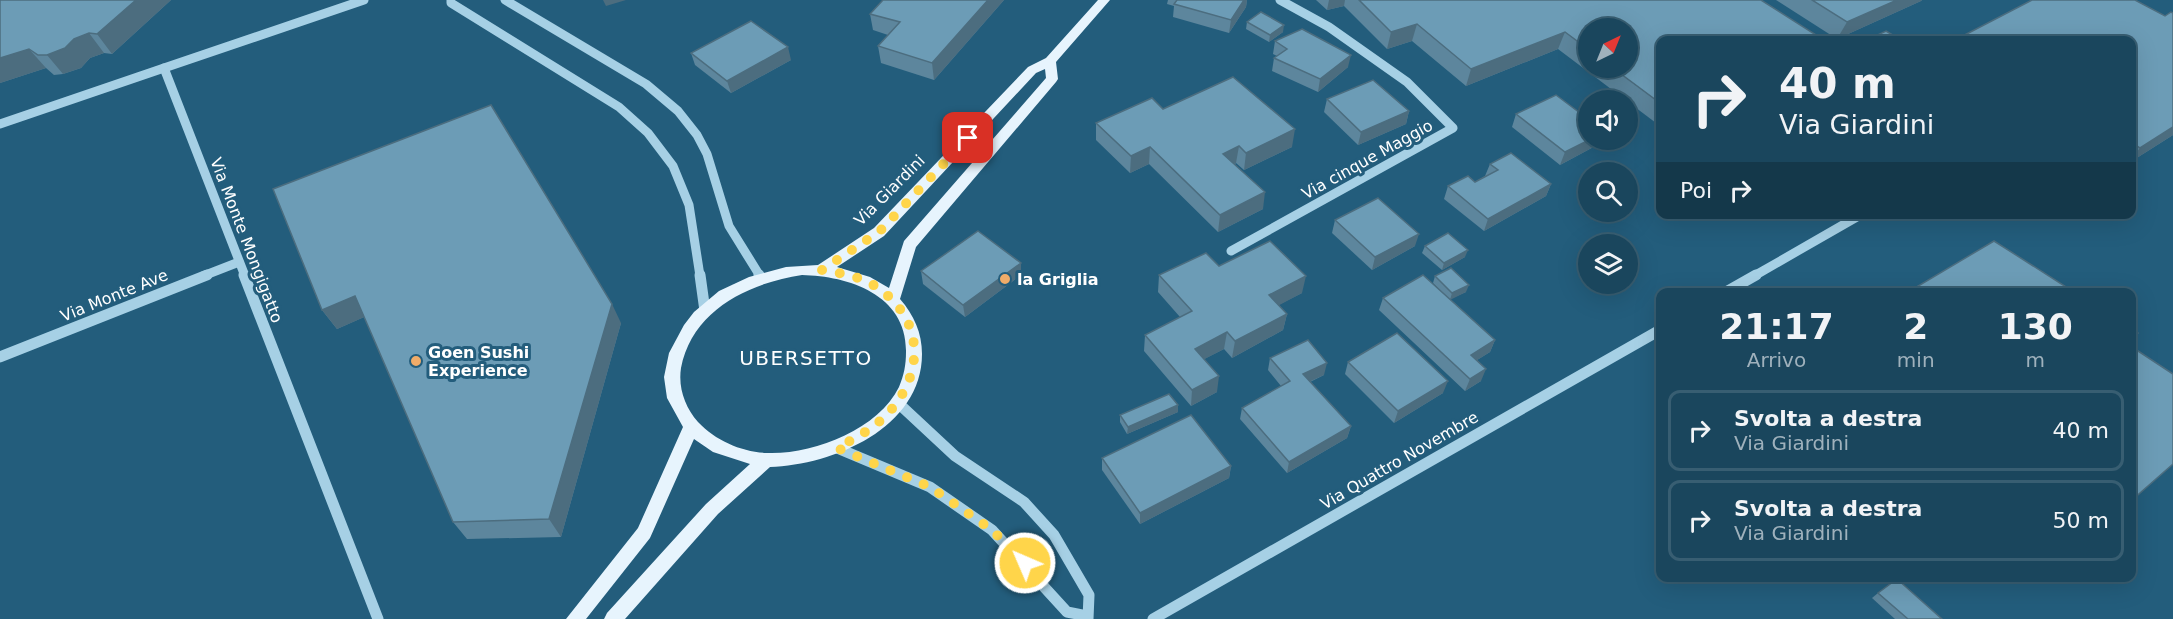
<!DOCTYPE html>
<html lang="it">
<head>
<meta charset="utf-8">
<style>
	:root { --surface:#1a465d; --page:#275066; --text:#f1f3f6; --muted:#9fb1bc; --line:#385e72 }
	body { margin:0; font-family:"DejaVu Sans",sans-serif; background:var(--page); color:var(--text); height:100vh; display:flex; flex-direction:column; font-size:22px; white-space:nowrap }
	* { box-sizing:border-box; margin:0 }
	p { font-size:20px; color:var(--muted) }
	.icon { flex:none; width:33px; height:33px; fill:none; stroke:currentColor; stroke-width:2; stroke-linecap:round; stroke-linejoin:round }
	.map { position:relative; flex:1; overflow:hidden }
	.side { position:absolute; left:1656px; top:288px; width:480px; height:294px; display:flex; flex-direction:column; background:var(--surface); border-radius:12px; box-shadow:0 6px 24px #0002,0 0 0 2px var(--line) }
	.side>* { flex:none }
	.banner { position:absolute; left:1656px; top:36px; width:480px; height:183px; border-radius:12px; box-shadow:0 6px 24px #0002,0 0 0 2px var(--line); background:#1a465d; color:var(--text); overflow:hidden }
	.needle { width:39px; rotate:43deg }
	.buttons { position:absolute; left:1578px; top:18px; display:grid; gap:12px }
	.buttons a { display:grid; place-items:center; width:60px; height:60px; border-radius:50%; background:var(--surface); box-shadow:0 6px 24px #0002,0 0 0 2px var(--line); font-size:30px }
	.pin { position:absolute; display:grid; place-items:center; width:51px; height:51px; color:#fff; margin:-26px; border-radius:12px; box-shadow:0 3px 9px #0006 }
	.me { position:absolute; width:66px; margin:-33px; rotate:315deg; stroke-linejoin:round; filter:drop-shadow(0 0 4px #0008) }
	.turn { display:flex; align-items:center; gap:21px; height:126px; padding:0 24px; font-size:27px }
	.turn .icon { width:78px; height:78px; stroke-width:2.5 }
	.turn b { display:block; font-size:42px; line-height:51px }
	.then { display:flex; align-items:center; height:57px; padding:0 24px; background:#0003; gap:12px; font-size:22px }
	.eta { display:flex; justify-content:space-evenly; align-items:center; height:102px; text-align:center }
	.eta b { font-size:36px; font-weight:700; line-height:42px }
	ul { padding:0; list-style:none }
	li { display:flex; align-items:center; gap:18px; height:81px; margin:0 12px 9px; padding:0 12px; border:3px solid var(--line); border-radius:12px }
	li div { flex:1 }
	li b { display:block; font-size:22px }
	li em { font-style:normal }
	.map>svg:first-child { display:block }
</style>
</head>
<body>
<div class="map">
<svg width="2173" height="619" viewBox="0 0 2173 619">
	<rect width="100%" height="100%" fill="#235d7c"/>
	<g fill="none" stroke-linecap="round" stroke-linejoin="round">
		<!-- minor-far1 -->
		<g stroke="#a6d0e5" stroke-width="9">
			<path d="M451 0V3L619 107 648 133 673 166 689 205 700 276"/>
			<path d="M505 0 646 84 678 111 697 135 707 154 729 226 760 276"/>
			<path d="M0 124 164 68"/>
			<path d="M1231 251 1453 128 1407 82 1329 27 1280 0"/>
			<path d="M203 276 239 262"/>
			<path d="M245 276 164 68 364 0"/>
			<path d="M1754 276 1862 214"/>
		</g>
		<!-- minor -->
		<g stroke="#a6d0e5" stroke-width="11">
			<path d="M244 275 378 619"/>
			<path d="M700 275 705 311"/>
			<path d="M759 275 761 278"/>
			<path d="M1726 292 1756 275"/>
			<path d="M0 357 207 275"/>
			<path d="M897 402 955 456 1024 502 1054 535 1089 595 1088 619"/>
			<path d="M837 448 930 487 992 530 1067 612 1087 616"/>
			<path d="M1153 619 1660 330"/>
		</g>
		<!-- major -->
		<path fill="#e7f4fd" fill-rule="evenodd" d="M1098 0H1110L1056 62 1058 79 1056 82 916 247 900 299C914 315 922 333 922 354 922 428 833 465 770 467L718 514 625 619H604L607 613 706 504 750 464 713 452 694 439 650 538 586 619H566L638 528 683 427 667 398 664 377 669 353 684 325 694 312 719 291 749 277 786 267 818 265 874 228 1028 67 1046 58ZM1045 69 1046 78 904 241 889 288 870 277 837 267 884 236 1036 73ZM802 275C849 276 907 295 906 352 906 365 904 375 899 387 878 430 812 455 767 453 742 452 716 441 698 422 685 407 678 388 681 368 692 310 749 283 802 275Z"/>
	</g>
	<!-- wall -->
	<g fill="#5d869d" fill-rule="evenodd">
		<path d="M0 0H171L112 54 104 53 90 58 81 68 63 74 54 75 46 68 0 83Z"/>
		<path d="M1004 0 934 80 881 63 878 46 888 35 873 30 870 14Z"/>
		<path d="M1168 0H1247L1246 7 1229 33 1173 17 1174 6 1167 4Z"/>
		<path d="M1316 0H1761L1660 40V126L1558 49 1466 86 1412 41 1387 49 1344 6 1327 10ZM1588 28 1628 68H1588Z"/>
		<path d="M1776 0H1922L1921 1 1837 39Z"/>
		<path d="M2173 13V135L2132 161V40L2165 16Z"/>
		<path d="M1247 22 1283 32 1269 42 1246 29Z"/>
		<path d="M1275 41 1348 67 1318 92 1272 71 1274 58 1277 56 1273 54Z"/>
		<path d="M691 53 791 60 731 93 695 65Z"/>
		<path d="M1327 99 1409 111 1406 124 1358 145 1324 112Z"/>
		<path d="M1163 109 1292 147 1244 170 1236 163 1235 164 1263 209 1218 232 1149 164 1130 173 1096 140V123Z"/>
		<path d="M1516 114 1588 140H1601L1599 144 1560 165 1512 127Z"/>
		<path d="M1490 164 1551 184 1546 196 1484 231 1444 199 1448 186 1475 182 1485 176Z"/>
		<path d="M1335 220 1415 246 1372 270 1332 233Z"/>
		<path d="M1425 246 1465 257 1442 270 1422 253Z"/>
		<path d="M1021 263V275L965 317 923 284 921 271Z"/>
		<path d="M1219 266 1302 293 1278 305 1287 314 1283 330 1232 358 1224 349 1204 359 1217 392 1191 406 1144 351 1145 335 1180 317 1158 292 1159 275Z"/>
		<path d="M1435 276 1466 292 1450 299 1495 340 1490 352 1477 360 1481 381 1465 391 1379 310 1383 298H1448L1433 283Z"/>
		<path d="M322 310 621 323 561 537 467 539 453 522 364 317 337 329Z"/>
		<path d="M1270 358 1324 375 1310 382 1351 426 1347 438 1287 473 1240 419 1242 408 1281 386 1268 370Z"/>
		<path d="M1348 362 1443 393 1394 423 1345 374Z"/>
		<path d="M1178 405V412L1127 434 1120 422V415Z"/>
		<path d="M1102 458 1231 466 1229 478 1140 524 1102 470Z"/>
		<path d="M1878 593 1942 619H1895L1872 598Z"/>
	</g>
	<!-- shaded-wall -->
	<g fill="#4c6d7f">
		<path d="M136 0H171L112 54 97 34Z"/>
		<path d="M603 0H626L606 6Z"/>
		<path d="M988 0H1004L934 80 932 63Z"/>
		<path d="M1244 0H1247L1246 7 1229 33 1231 20Z"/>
		<path d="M1329 0H1345L1344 6 1327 10Z"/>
		<path d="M1897 0H1922L1921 1 1837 39 1847 22Z"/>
		<path d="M1417 24 1412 41 1387 49 1391 32Z"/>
		<path d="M1284 25 1283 32 1269 42 1270 35Z"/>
		<path d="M1565 32 1558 49 1466 86 1471 69Z"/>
		<path d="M89 33 104 53 90 58 81 68 63 74 47 55 74 39Z"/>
		<path d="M788 47 791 60 731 93 727 81Z"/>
		<path d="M29 49 46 68 0 83V58Z"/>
		<path d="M1351 55 1348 67 1318 92 1320 79Z"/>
		<path d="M1409 111 1406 124 1358 145 1361 132Z"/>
		<path d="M2173 127V135L2132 161V158L2140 148Z"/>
		<path d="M1295 129 1292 147 1244 170 1246 153Z"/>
		<path d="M1589 140H1601L1599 144 1560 165 1565 152Z"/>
		<path d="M1239 146 1236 163 1221 171 1223 154Z"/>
		<path d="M1150 147 1149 164 1130 173 1131 156Z"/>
		<path d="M1551 184 1546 196 1484 231 1488 219Z"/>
		<path d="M1265 192 1263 209 1218 232 1220 215Z"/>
		<path d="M1419 234 1415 246 1372 270 1375 257Z"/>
		<path d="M1468 250 1465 257 1442 270 1444 263Z"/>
		<path d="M1021 263V275L965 317 963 305Z"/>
		<path d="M1306 276 1302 293 1266 312 1269 295Z"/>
		<path d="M1469 285 1466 292 1450 300 1452 293Z"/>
		<path d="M355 296 369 315 337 329 322 310Z"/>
		<path d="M612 304 621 323 561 537 549 519Z"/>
		<path d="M1287 314 1283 330 1232 358 1235 341Z"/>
		<path d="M1227 332 1224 349 1193 365 1195 349Z"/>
		<path d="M1495 340 1490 352 1466 367 1471 355Z"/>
		<path d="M1327 363 1324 375 1300 386 1303 374Z"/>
		<path d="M1486 369 1481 381 1465 391 1470 379Z"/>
		<path d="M1219 376 1217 392 1191 406 1192 390Z"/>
		<path d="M1448 381 1443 393 1394 423 1398 411Z"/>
		<path d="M1178 405V412L1127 434 1128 427Z"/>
		<path d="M1351 426 1347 438 1287 473 1289 462Z"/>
		<path d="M1231 466 1229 478 1140 524V513Z"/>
	</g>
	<!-- building -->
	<g fill="#6c9cb6" stroke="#4c6d7f" stroke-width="1.5">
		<path d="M0 0H136L97 34 89 33 74 39 65 48 47 55H38L29 49 0 58Z"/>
		<path d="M883 0H988L932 63 878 46 900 22 870 14Z"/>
		<path d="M1177 0H1244L1231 20 1174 4Z"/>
		<path d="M1359 0H1761L1824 40H1660V103L1613 68H1628V28H1588V49L1565 32 1471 69 1417 24 1391 32Z"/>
		<path d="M1812 0H1897L1847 22Z"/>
		<path d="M2032 0H2135L2165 16 2171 12 2173 13V127L2140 148 2132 143V40H1955Z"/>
		<path d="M1261 12 1284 25 1270 35 1247 22Z"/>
		<path d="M751 21 788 47 727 81 691 53Z"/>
		<path d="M1302 29 1351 55 1320 79 1274 58 1287 49 1275 41Z"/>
		<path d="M1886 31 1901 40H1867Z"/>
		<path d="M1233 77 1295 129 1246 153 1239 146 1223 154 1265 192 1220 215 1150 147 1131 156 1096 123 1152 98 1163 109Z"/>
		<path d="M1373 80 1409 111 1361 132 1327 99Z"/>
		<path d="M1556 95 1588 119 1589 140 1565 152 1516 114Z"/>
		<path d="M491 105 612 304 549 519 453 522 355 296 322 310 273 189Z"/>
		<path d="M1511 153 1551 184 1488 219 1448 186 1468 176 1475 182 1498 170 1490 164Z"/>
		<path d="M1378 198 1419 234 1375 257 1335 220Z"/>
		<path d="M978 231 1021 263 963 305 921 271Z"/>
		<path d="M1448 233 1468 250 1444 263 1425 246Z"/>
		<path d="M1270 241 1306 276 1269 295 1287 314 1235 341 1227 332 1195 349 1219 376 1192 390 1145 335 1192 311 1159 275 1206 253 1219 266Z"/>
		<path d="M1994 241 2074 292H1908Z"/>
		<path d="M1451 268 1469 285 1452 293 1435 276Z"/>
		<path d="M1423 275 1495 340 1471 355 1486 369 1470 379 1383 298Z"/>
		<path d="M2132 329 2138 333 2132 338Z"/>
		<path d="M1397 333 1448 381 1398 411 1348 362Z"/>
		<path d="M1308 340 1327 363 1303 374 1351 426 1289 462 1242 408 1290 381 1270 358Z"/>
		<path d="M2132 347 2173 374V464L2132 500Z"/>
		<path d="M1169 394 1178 405 1128 427 1120 415Z"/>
		<path d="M1191 415 1231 466 1140 513 1102 458Z"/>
		<path d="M1897 579 1942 619H1908L1878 593Z"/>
	</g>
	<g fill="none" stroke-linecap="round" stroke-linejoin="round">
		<!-- route -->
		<path stroke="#ffd54a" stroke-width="10" stroke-dasharray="0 18" d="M968 138 879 232 822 270C840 273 859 276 875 286 928 320 925 381 880 421 867 432 852 440 837 448L930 487 992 530 1025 563"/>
	</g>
	<!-- markers -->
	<g fill="#f0ac69" stroke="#235d7c" stroke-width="2">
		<circle cx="1005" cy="279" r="6"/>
		<circle cx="416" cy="361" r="6"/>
	</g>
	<g text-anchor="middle" stroke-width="6" stroke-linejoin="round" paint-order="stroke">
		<!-- street labels -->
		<g font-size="16" fill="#fff" stroke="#235d7c">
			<text transform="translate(1367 159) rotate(-29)" y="6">Via cinque Maggio</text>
			<text transform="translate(889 190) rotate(-45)" y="6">Via Giardini</text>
			<text transform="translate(247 240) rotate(69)" y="6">Via Monte Mongigatto</text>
			<text transform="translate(114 295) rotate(-22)" y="6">Via Monte Ave</text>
			<text transform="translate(1399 460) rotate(-30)" y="6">Via Quattro Novembre</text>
		</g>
		<!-- poi labels -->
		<g font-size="16" font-weight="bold" fill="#fff" stroke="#235d7c" text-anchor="start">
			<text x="1017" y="285">la Griglia</text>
			<text x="428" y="358">Goen Sushi<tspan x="428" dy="18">Experience</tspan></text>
		</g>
		<!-- quarter labels -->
		<g font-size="20" letter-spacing="1.5" fill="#fff" stroke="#235d7c">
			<text x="806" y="365">UBERSETTO</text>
		</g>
	</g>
</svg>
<div class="buttons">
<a><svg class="needle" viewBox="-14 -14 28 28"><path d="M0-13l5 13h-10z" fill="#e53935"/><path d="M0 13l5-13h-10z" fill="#9fb1bc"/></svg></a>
<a><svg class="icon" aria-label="sound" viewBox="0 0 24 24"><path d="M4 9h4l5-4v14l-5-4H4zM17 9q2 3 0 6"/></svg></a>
<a><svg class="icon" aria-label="search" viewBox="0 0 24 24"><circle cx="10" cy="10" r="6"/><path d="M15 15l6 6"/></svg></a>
<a><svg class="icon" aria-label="layers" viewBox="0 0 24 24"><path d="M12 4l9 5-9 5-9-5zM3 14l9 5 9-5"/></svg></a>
</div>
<div class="pin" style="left:968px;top:138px;background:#d93025"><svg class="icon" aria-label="arrive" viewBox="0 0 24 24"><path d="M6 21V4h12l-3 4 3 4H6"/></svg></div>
<svg class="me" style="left:1025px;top:563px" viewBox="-20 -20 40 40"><circle r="17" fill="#ffd54a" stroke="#fff" stroke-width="3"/><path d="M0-11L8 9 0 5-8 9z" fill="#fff"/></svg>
<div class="banner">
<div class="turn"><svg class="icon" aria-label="right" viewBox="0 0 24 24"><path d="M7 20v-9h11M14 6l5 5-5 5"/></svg><div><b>40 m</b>Via Giardini</div></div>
<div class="then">Poi<svg class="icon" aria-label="right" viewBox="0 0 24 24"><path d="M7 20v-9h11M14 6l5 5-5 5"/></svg></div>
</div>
<section class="side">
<div class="eta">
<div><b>21:17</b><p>Arrivo</p></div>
<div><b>2</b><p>min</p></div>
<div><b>130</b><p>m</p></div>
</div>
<ul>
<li><svg class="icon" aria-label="right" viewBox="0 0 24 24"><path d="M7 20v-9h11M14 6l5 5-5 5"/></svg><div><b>Svolta a destra</b><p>Via Giardini</p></div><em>40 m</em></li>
<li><svg class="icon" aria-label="right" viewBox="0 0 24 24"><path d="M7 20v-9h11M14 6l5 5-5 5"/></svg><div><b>Svolta a destra</b><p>Via Giardini</p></div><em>50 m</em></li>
</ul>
</section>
</div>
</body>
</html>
